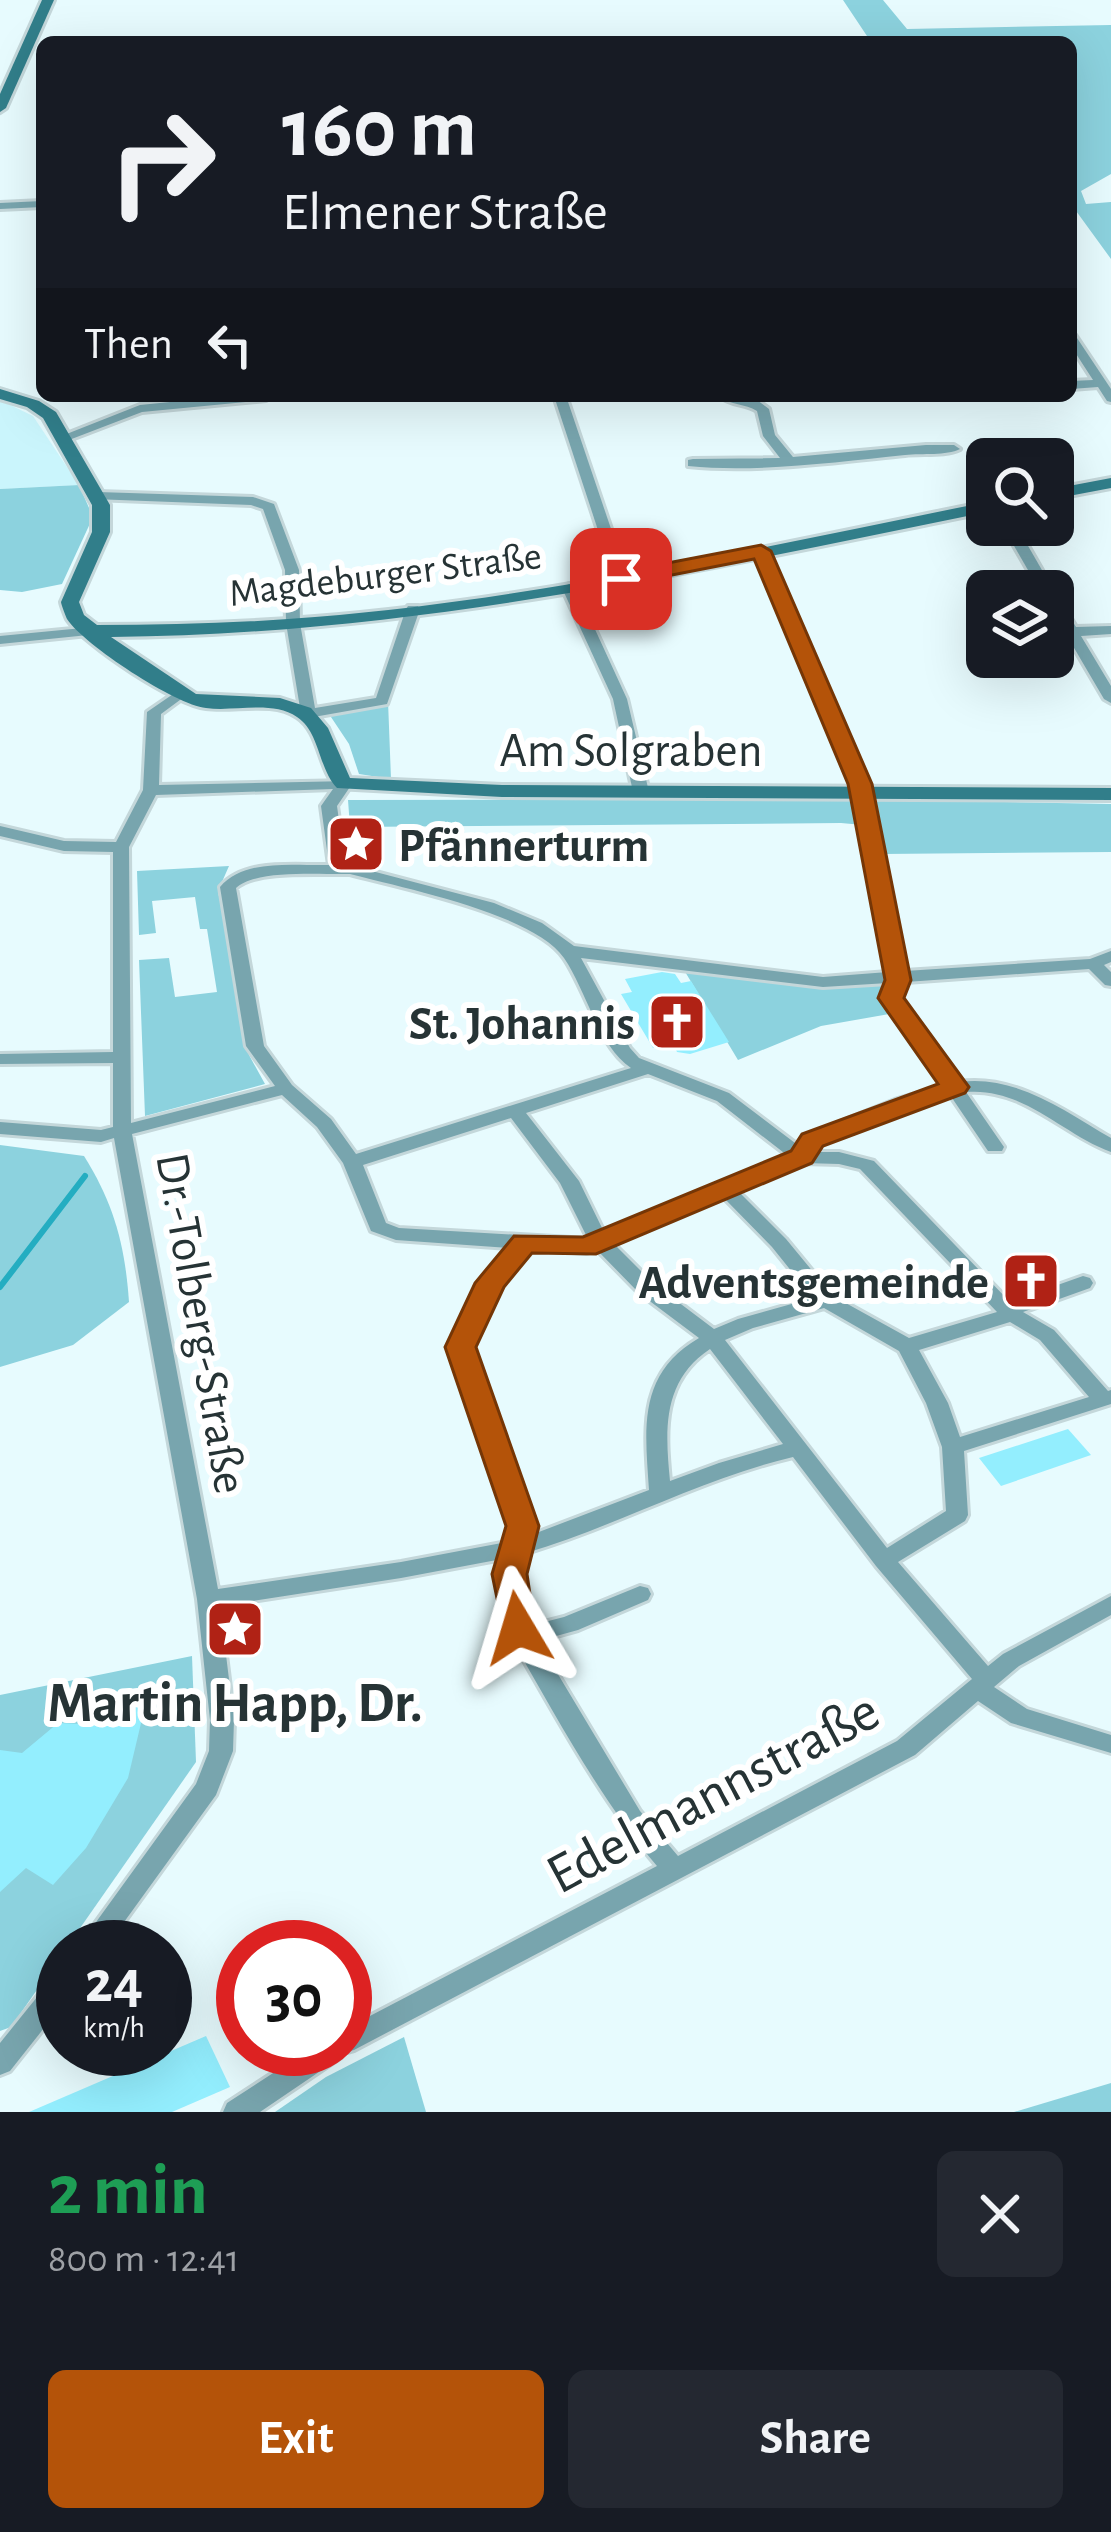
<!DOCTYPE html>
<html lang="en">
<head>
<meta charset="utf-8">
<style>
	:root { --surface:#171b24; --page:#242831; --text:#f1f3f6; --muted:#9ea1a6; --accent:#b45309 }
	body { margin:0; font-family:"Alegreya Sans",sans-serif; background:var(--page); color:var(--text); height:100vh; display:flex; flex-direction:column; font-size:45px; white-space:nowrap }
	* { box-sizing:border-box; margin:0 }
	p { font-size:39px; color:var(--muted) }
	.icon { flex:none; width:66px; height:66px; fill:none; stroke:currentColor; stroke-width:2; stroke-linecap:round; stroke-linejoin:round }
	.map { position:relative; height:2112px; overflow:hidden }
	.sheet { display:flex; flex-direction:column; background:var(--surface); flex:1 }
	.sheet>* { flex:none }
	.hud { position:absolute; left:36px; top:36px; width:1041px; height:366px; border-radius:18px; box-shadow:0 12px 48px #0002; background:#171b24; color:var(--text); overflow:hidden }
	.buttons { position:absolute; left:966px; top:438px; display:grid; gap:24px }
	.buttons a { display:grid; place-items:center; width:108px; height:108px; border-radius:18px; background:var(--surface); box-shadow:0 12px 48px #0002; font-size:60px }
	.speed { position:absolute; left:36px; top:1920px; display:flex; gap:24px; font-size:60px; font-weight:700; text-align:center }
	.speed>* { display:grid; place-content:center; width:156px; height:156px; border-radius:50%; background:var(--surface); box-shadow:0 12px 48px #0002; line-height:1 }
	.speed small { font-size:30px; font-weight:400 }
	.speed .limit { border:18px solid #d22; background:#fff; color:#111 }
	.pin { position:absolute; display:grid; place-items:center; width:102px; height:102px; color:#fff; margin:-51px; border-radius:24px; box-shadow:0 6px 18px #0006 }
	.me { position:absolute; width:132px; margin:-66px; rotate:353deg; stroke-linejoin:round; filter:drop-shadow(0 0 9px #0008) }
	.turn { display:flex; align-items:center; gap:42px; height:252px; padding:0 48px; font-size:54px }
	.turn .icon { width:156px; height:156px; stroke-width:2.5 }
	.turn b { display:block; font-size:84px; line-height:102px }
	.then { display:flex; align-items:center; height:114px; padding:0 48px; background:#0003; gap:24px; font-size:45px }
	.round { display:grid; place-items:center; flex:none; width:126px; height:126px; border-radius:18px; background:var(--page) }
	.overview { display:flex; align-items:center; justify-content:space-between; height:204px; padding:0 48px }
	h1 { font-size:72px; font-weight:700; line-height:90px; color:#1e9e55 }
	.action { display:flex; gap:24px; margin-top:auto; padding:24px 48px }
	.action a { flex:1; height:138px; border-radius:18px; background:var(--accent); color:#fff; font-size:48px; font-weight:700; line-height:138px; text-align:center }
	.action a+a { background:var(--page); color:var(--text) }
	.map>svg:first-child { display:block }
</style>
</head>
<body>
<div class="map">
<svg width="1111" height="2112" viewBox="0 0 1111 2112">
	<rect width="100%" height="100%" fill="#e7fbfe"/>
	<!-- built -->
	<path fill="#caf5fc" d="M0 400 33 416 79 485 0 489Z"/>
	<!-- green -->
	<g fill="#8cd2de">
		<path d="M843 0H883L907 29 1111 25V174L1081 191 1086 204 1111 202V259L1071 204V42H871Z"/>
		<path d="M79 485 93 517 62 584 22 592 0 590V489Z"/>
		<path d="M388 701 391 779 359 774 349 744 327 711Z"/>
		<path d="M841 799 1111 804V852L882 854 874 826 841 823 350 827 348 800Z"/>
		<path d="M229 866 218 891 249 1055 265 1084 145 1116 139 960 169 958 175 997 217 992 207 929H200L195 897 152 901 156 933 139 935 137 871Z"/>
		<path d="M684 970 828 985H888L895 1013 821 1026 738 1060Z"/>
		<path d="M0 1145 84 1156C114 1204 125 1245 129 1302L73 1345 0 1367Z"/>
		<path d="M192 1656 196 1762 11 2027 0 2031V1695Z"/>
		<path d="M404 2037 426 2112H275L326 2077Z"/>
		<path d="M1111 2083V2112H1014Z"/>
	</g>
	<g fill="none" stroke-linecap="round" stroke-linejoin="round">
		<!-- stream -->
		<path stroke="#24adc1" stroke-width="6" d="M0 1287 85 1176"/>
	</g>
	<!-- building -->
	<g fill="#93eefe">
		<path d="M662 972 675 974 681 983 691 981 729 1042 690 1054 677 1052 673 1043 653 1048 621 994 632 992 625 979Z"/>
		<path d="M1068 1429 1091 1455 1001 1486 979 1458Z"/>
		<path d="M147 1698 128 1778 86 1848 53 1885 26 1868 0 1892V1750L22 1753 58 1723 82 1724 86 1701Z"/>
		<path d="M206 2036 230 2087 172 2112H29Z"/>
	</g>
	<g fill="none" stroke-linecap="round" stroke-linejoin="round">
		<!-- street casing -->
		<g stroke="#c4d7da" stroke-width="6">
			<g id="street">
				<path d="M42 201V207L0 209V203Z"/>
				<path d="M1071 334 1075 335 1111 389V402L1107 401 1098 387 1071 389V381L1093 380 1071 346Z"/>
				<path d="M230 396H272L266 400 142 412 69 440 59 437 140 405Z"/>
				<path d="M554 396H566L628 579 626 582H616L614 579Z"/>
				<path d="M719 396 741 398 762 396 757 400 769 409 775 435 793 457 926 445H954L960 449C946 456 923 453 905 455 837 462 757 473 688 466V460L693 459 780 458 763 436 757 411C745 403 731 406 719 396Z"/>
				<path d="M98 492 253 497 274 504 299 570 300 623 315 708 376 698 406 609 408 606H418L420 609 387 704 308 718 301 714 286 623 285 570 263 509 251 505 93 499V493Z"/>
				<path d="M1002 525H1016L1054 591 1053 592 1040 591Z"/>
				<path d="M761 547 768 551 868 784 905 971 1090 959 1111 951V962L1104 965 1111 972V986L1105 985 1089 969 906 982 900 998 959 1082C1015 1074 1065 1111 1111 1138V1152C1062 1134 1023 1087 966 1092L1004 1147 1002 1151H988L950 1095 819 1144 815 1152H839L874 1161 1010 1302 1083 1276 1090 1278 1093 1283 1090 1288 1023 1312 1054 1330 1108 1391 1111 1390V1404L964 1451 968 1515 965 1521 898 1562 988 1666 1003 1654 1111 1596V1615L1019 1666 994 1687 1027 1709 1111 1735V1753L1011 1723 978 1701 915 1755 354 2050 343 2053 341 2057 260 2112H223L227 2103 310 2049H345V2029L657 1866C600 1799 556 1716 512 1640 501 1621 495 1581 502 1559L401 1578 220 1606 234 1720 233 1751 216 1795 106 1947H78L196 1784 209 1751 210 1720 197 1599 114 1138 101 1142 0 1134V1122L101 1130 113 1127V1063L0 1064V1054L113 1052V852L64 851 0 836V826L64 841 116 842 143 790 147 712 179 690 184 691V697L161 714 159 785 350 781 352 784 337 806 345 864 494 903 542 923 574 946 823 977 888 972 852 784 754 551ZM333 789 321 806 329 865C294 866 245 858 220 887L246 1046 275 1086 131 1123 129 847 156 795ZM350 874C403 888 534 914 564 958 586 990 599 1047 631 1068L356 1154 331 1119 292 1085 264 1046 236 888C255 869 323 875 350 874ZM581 958 823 987 888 983 882 998 943 1086 895 1100 805 1136 799 1146 729 1093 639 1058 630 1048ZM648 1074 717 1101 788 1156 604 1232 579 1181 526 1113ZM282 1095 317 1127 343 1163 371 1231 396 1240 509 1248 480 1283 451 1347 511 1526 507 1542 401 1562 218 1589 132 1134ZM511 1118 560 1183 588 1239 399 1228 386 1223 363 1165ZM804 1163 839 1164 860 1169 997 1312 909 1338 833 1296 786 1239 738 1191ZM723 1197 772 1247 813 1298 738 1319 714 1329 653 1283 613 1243ZM529 1249 586 1253 597 1250 639 1293 699 1338C637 1374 645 1429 649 1490L531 1535 533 1526 471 1347 499 1285ZM824 1308 899 1351 926 1403 942 1447 946 1511 887 1548 725 1340 753 1328ZM1010 1322 1040 1340 1089 1397 960 1437 948 1403 919 1350ZM710 1349 783 1444 719 1463 670 1481C665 1430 662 1381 710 1349ZM793 1457 876 1566 972 1679 897 1741 678 1856 640 1811 538 1641 578 1630 648 1600 651 1594 648 1588 640 1586 564 1617 529 1626 520 1573 526 1553C617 1526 700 1479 793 1457Z"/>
				<path d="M569 584 576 588 627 699 649 792 647 795H635L633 792 613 699 562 588Z"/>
				<path d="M1053 596 1058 597 1076 627 1111 626V634L1081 636 1111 686V703L1104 699 1053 612Z"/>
				<path d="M93 627 98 628V634L0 644V636Z"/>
				<path d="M63 1973V2004L10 2071 0 2075V2043L54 1976Z"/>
			</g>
		</g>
		<!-- secondary casing -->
		<g stroke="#c4d7da" stroke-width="6">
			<g id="secondary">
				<path d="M42 0H54L6 108 0 112V94Z"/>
				<path d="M0 389 39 401 56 412 110 505V532L79 602 84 615 97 625C170 625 242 623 315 617 541 599 765 546 987 502V512C697 571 408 635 111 637L196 694 280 698 311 708 328 728 350 778 502 785 1111 788V800L502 797 337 788C318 768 320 732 297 717 272 700 235 712 206 708 176 705 84 645 67 619 66 617 61 604 61 602L92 532V505L43 418 27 407 0 399Z"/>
				<path d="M1111 478V488L1053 499V489Z"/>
			</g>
		</g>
		<!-- street -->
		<use href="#street" fill="#78a5ae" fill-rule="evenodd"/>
		<!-- secondary -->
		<use href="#secondary" fill="#317e8a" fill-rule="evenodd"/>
	</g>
	<!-- route -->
	<path fill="#b45309" stroke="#753606" stroke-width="3" d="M761 545 771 551 872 784 911 980 904 998 969 1087 965 1093 823 1146 812 1163 596 1254 532 1253 504 1287 476 1347 539 1526 527 1574 535 1628 530 1637 518 1641 505 1637 492 1574 506 1526 445 1347 475 1283 514 1236 583 1237 791 1151 802 1134 938 1084 878 998 885 980 848 784 754 559 621 585 611 579 621 572Z"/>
	<!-- icons -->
	<defs>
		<g id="sight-square" transform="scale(3)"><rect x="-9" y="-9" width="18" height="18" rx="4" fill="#b02215" stroke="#fff"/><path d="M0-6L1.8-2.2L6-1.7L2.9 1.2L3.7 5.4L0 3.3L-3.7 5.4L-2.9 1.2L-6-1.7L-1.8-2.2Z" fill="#fff"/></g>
		<g id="church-square" transform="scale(3)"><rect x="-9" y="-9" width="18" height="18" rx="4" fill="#b02215" stroke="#fff"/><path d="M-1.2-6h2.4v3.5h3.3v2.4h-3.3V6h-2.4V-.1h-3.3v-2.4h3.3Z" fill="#fff"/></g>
	</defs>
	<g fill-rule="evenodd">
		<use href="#sight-square" x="356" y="844"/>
		<use href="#church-square" x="677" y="1022"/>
		<use href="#church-square" x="1031" y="1281"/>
		<use href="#sight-square" x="235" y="1629"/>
	</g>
	<g text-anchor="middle" stroke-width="12" stroke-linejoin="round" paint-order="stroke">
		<!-- far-street labels -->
		<g font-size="39" fill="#263335" stroke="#fff">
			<text transform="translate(385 573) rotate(-7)" y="14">Magdeburger Straße</text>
		</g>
		<!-- street labels -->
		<g font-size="48" fill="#263335" stroke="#fff">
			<text x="631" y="766">Am Solgraben</text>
			<text transform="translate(203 1323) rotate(80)" y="17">Dr.-Tolberg-Straße</text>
		</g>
		<!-- poi labels -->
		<g font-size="48" font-weight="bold" fill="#263335" stroke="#fff" text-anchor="end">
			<text x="398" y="861" text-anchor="start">Pfännerturm</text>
			<text x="635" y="1039">St. Johannis</text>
			<text x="989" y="1298">Adventsgemeinde</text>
		</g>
		<!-- near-poi labels -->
		<g font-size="57" font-weight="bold" fill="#263335" stroke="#fff">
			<text x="235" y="1721">Martin Happ, Dr.</text>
		</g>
		<!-- near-street labels -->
		<g font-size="57" fill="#263335" stroke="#fff">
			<text transform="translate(712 1791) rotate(-28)" y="20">Edelmannstraße</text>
		</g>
	</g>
</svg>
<div class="buttons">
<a><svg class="icon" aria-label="search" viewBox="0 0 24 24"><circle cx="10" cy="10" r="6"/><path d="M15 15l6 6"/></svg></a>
<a><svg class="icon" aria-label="layers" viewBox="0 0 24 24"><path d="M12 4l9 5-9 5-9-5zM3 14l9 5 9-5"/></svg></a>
</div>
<div class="speed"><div>24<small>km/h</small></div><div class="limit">30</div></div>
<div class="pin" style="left:621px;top:579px;background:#d93025"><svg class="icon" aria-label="arrive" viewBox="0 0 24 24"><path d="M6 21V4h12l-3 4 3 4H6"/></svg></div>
<svg class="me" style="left:518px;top:1628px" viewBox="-20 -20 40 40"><path d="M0-17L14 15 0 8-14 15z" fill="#b45309" stroke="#fff" stroke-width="4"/></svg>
<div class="hud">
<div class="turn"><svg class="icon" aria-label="right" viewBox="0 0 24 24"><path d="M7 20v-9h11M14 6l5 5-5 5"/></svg><div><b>160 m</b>Elmener Straße</div></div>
<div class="then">Then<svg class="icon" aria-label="left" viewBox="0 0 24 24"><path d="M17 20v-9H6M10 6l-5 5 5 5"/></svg></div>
</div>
</div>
<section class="sheet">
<div class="overview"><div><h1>2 min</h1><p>800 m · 12:41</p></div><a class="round"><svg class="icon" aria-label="close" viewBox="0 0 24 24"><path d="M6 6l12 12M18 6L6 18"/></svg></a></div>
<div class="action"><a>Exit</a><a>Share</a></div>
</section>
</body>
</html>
